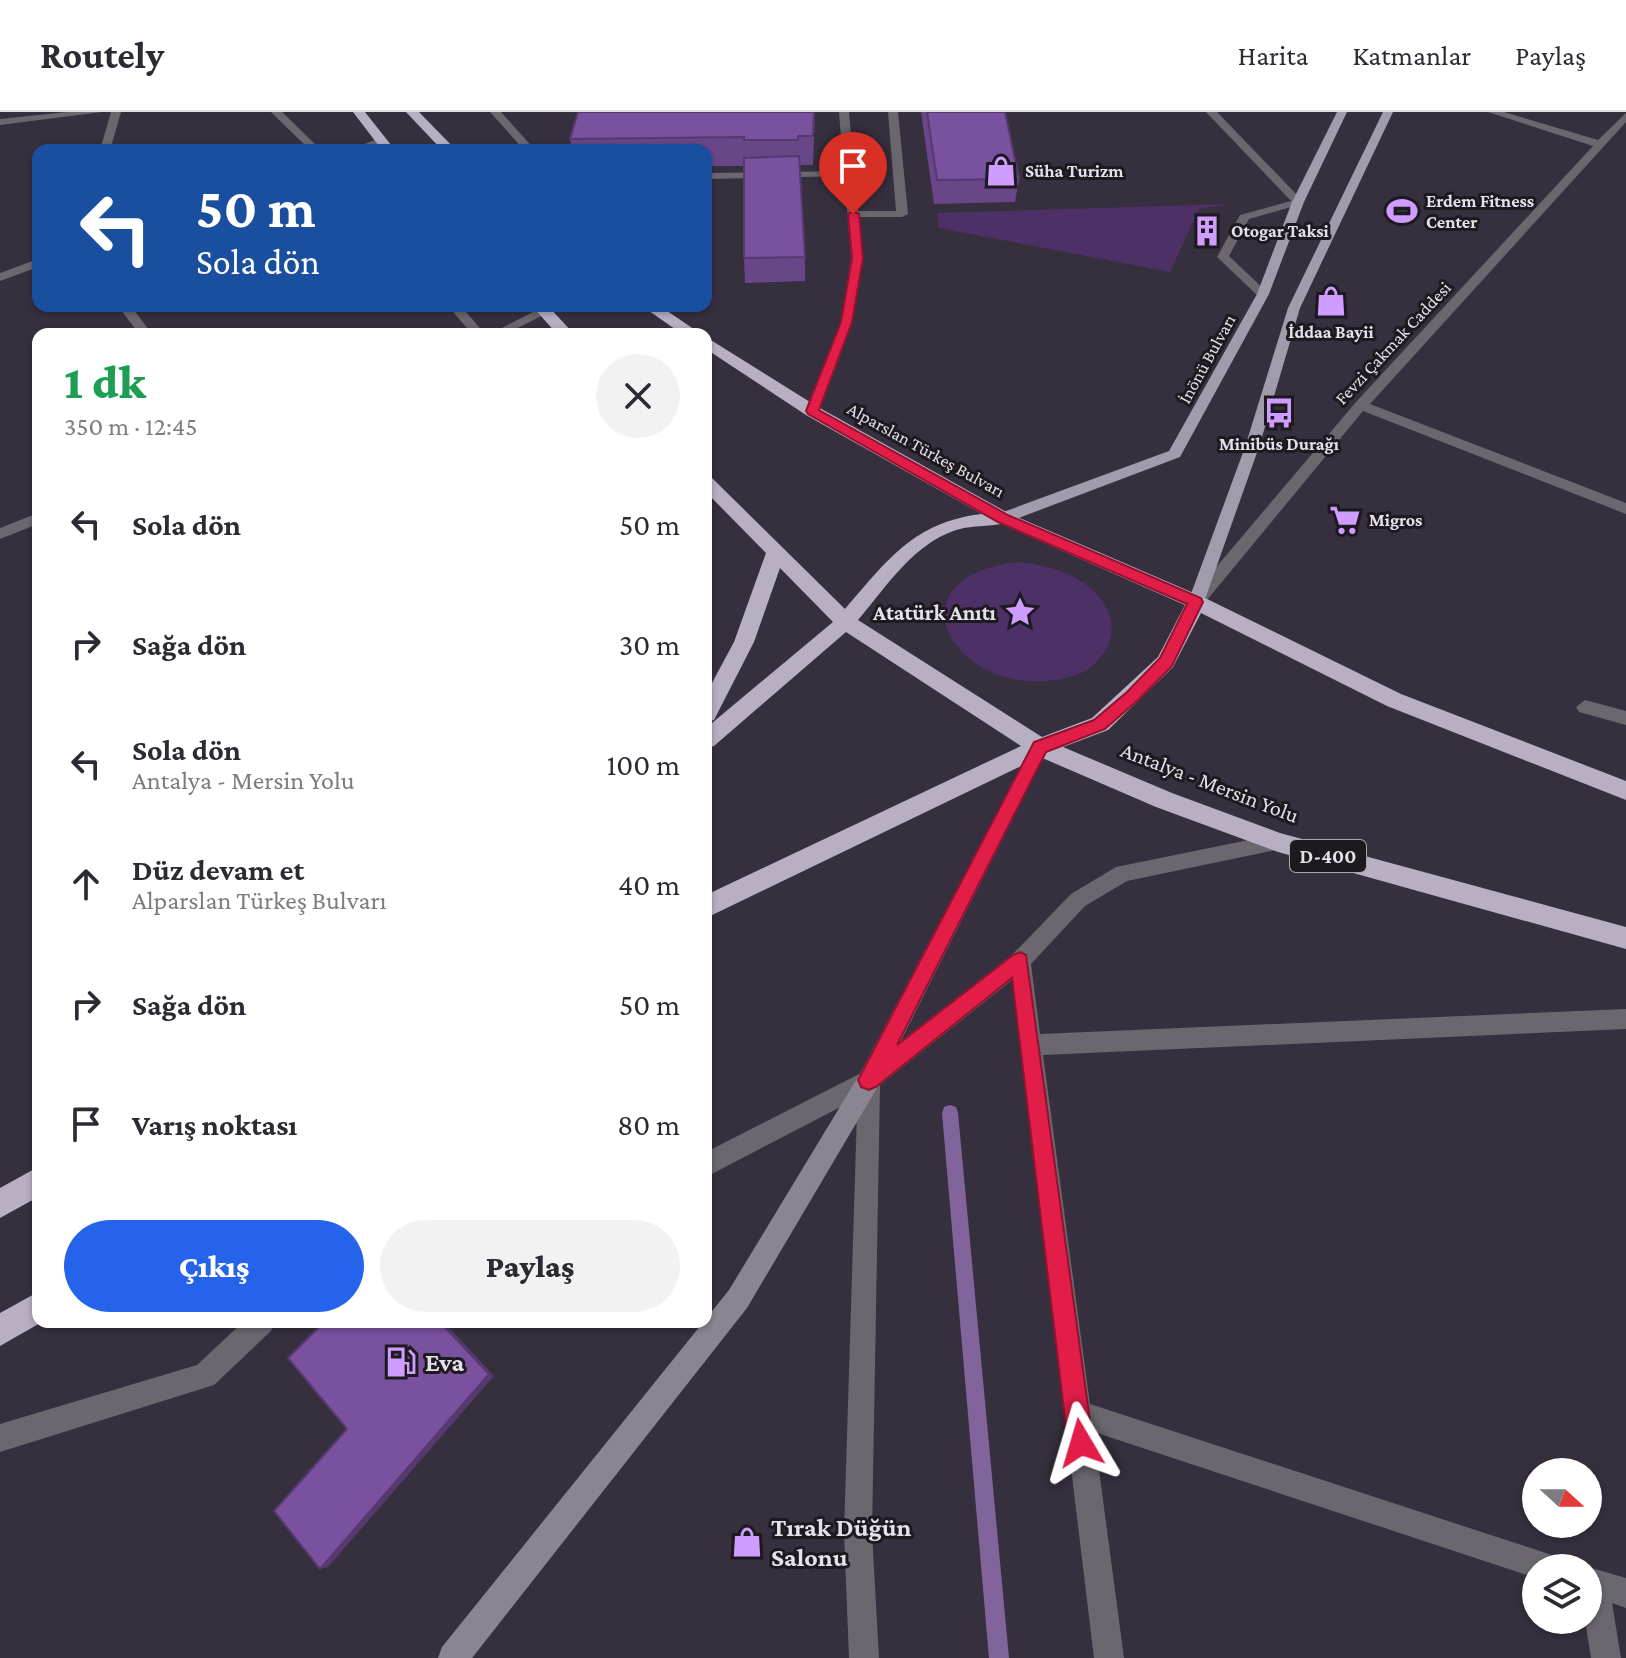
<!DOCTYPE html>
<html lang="tr">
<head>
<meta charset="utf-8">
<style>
	:root { --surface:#fff; --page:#f2f2f3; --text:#2b2b33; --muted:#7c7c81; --line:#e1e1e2; --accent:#2563eb }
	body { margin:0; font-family:"Crimson Pro",serif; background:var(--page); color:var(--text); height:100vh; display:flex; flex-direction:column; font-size:30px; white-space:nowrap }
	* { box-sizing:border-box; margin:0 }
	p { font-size:26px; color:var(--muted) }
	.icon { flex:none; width:44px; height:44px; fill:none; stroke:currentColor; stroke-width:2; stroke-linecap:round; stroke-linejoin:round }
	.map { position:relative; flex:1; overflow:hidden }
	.details { position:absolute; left:32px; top:216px; width:680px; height:1000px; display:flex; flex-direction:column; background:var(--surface); border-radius:16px; box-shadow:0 2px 6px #0004 }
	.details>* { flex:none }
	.banner { position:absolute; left:32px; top:32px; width:680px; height:168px; border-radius:16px; box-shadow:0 2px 6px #0004; background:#1a4fa0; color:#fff; overflow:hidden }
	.needle { width:52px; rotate:111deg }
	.fabs { position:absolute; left:1522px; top:1346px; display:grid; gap:16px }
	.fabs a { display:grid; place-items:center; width:80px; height:80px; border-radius:50%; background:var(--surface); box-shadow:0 2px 6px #0004; font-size:40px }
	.pin { position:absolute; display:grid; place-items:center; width:68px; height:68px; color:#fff; margin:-82px -34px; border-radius:50% 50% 50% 0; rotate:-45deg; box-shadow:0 0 8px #0007 }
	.pin .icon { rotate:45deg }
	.me { position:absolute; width:88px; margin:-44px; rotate:353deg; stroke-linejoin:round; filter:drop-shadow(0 0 6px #0008) }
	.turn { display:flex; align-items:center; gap:28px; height:168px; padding:0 32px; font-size:36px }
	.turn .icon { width:104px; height:104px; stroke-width:2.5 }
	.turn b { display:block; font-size:56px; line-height:68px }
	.round { display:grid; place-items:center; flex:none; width:84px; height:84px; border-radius:42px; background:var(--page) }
	.overview { display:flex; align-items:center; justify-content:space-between; height:136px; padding:0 32px }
	h1 { font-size:48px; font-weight:800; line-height:60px; color:#1e9e55 }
	.primary-button { display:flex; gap:16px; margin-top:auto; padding:16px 32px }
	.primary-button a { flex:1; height:92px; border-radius:48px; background:var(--accent); color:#fff; font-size:32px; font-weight:800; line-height:92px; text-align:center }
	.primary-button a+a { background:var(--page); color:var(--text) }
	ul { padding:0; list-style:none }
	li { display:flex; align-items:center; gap:24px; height:120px; padding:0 32px }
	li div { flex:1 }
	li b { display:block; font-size:30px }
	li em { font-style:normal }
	header { display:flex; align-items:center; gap:48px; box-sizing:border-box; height:112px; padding:0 40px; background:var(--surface); border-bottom:2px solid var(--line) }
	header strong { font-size:38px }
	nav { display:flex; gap:44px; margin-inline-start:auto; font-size:28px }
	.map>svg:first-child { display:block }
</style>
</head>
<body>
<header>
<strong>Routely</strong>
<nav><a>Harita</a><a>Katmanlar</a><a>Paylaş</a></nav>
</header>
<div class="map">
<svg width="1626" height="1546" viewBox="0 0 1626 1546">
	<rect width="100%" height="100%" fill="#362f3e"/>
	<!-- green -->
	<g fill="#4d3066">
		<path d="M1230 92 1199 97 1170 160 939 116 937 101Z"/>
		<path d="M1019 450C1054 454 1093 465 1109 501 1113 513 1113 525 1107 536 1100 548 1089 559 1076 563 963 600 876 466 1019 450Z"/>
	</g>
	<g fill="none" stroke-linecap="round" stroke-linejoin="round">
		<!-- stream -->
		<path fill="#82649c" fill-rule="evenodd" d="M950 993 956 995 958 1001 1009 1546H989L942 1001 944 995Z"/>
		<!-- lane -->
		<g fill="#6b676f" fill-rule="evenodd">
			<path d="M490 0H501L535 38H524Z"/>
			<path d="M853 59 854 61 849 64 706 67V61Z"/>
			<path d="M1298 87 1302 88V92L1249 107 1229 144 1269 182 1259 185 1217 145 1240 103Z"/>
			<path d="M1585 588 1626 599V613L1579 600 1576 595Z"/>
			<path d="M869 957 877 960 880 968 877 976 706 1065V1040Z"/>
			<path d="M243 1210H275L271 1219 214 1273 0 1340V1312L197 1253Z"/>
		</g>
		<!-- street -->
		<g fill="#6b676f" fill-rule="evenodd">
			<path d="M67 0H102L0 13V7Z"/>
			<path d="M111 0H121L110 38H100Z"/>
			<path d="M271 0H282L321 38H310Z"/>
			<path d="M839 0H849L858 99H896L888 0H898L908 102 902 105H859C867 185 847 227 819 299L812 303 805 299 841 210 851 146Z"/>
			<path d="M1206 0H1217L1302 88V92H1294Z"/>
			<path d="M1488 0H1504L1598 28 1626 1V10L1370 292 1626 391V402L1363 299 1202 494H1190L1188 490 1190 486 1356 290 1593 34Z"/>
			<path d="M381 26 386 29 385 31 363 38H347Z"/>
			<path d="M38 147V155L0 169V161Z"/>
			<path d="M118 194H131L152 222H139Z"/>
			<path d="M448 194H461L485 222H472Z"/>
			<path d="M541 196 551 199 506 222H490Z"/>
			<path d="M38 401V412L0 427V416Z"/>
			<path d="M1278 722 1285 724 1288 730 1285 736 1127 769 1085 794 1031 852 1040 922 1626 897V917L1043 943 1090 1292 1549 1442 1559 1446 1563 1456H1536V1466L1094 1320 1124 1546H1094L1012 868 880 973 872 1421 879 1546H849L844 1421 858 968 861 960 1013 842 1071 782 1116 755Z"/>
			<path d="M1588 1455 1626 1466V1496L1612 1491 1621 1546H1591L1585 1508H1588V1456H1585Z"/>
		</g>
		<!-- secondary -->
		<path fill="#8a8591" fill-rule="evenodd" d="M1040 628 1049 635 877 976 747 1196 472 1546H438L442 1535 729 1178 861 960 1034 630Z"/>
		<!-- primary -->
		<g fill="#a29bab" fill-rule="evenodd">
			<path d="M1337 0H1347L1304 90 1269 182 1180 345 1008 410H998V402L1169 339 1257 182 1292 90Z"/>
			<path d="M1383 0H1393L1300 196 1259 335 1204 490 1196 496 1190 494 1188 490 1245 335 1288 196Z"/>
		</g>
		<!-- highway -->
		<g fill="#b8afc2" fill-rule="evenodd">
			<path d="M353 0H365L395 38H382Z"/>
			<path d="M406 0H419L456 38H442Z"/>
			<path d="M532 194H548L574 222H557Z"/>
			<path d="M642 194H660L701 222H682Z"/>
			<path d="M706 225 818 295 1010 402 1203 485 1401 582 1626 669V688L1387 594 1201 501 1173 555 1108 618 1063 635 1172 681 1280 721 1626 815V837L1278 740 1156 695 1040 645 706 806V783L1021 634 846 520 714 634 706 636V616L833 510 780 456 754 530 714 608 706 610V582L734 530 766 441 706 380V364L712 366 845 497C887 449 913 410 982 402L806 303 706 237ZM1001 412 1185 493 1158 545 1092 606 1042 625 858 508C887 474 917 426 964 416 976 414 989 414 1001 412Z"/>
			<path d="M38 1055V1085L0 1106V1076Z"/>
			<path d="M38 1180V1210H42L0 1234V1201Z"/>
		</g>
	</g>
	<!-- wall -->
	<g fill="#684688">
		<path d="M578 0H815L813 53H799L805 145V169L745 171 744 146V54H706V38H572L570 27Z"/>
		<path d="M921 0H1005L1019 67 1015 90 934 92Z"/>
	</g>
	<!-- shaded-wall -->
	<path fill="#55396f" d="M440 1210H444L494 1264 328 1455 320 1457Z"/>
	<!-- building -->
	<g fill="#79519e" stroke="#55396f" stroke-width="2">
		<path d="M578 0H814L813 24H798V28H744V25L570 27Z"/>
		<path d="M927 0H1005L1019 67 937 68Z"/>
		<path d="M799 44 805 145 744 146V46Z"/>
		<path d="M324 1210H440L489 1262 320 1457 274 1399 347 1317 288 1246Z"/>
	</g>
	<!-- route -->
	<path fill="#e11d48" stroke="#92132f" stroke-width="2" d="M853 99 859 102 863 146 852 210 819 298 1008 403 1201 486 1203 490 1172 554 1138 588 1105 617 1046 640 897 933 1013 843 1020 840 1026 843 1093 1331 1090 1340 1081 1344 1072 1340 1068 1331 1012 866 876 975 869 978 861 975 858 968 1034 630 1094 608 1127 580 1160 546 1187 492 998 410 808 302 806 299 841 210 852 146 848 102Z"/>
	<!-- icons -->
	<defs>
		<g id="shop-bare" transform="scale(2.4)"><path d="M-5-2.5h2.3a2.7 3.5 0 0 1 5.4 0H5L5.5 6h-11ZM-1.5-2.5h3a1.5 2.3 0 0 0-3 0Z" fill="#cf9dff" stroke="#1c191f" stroke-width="2.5" paint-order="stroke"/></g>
		<g id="stadium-bare" transform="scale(2.4)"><path d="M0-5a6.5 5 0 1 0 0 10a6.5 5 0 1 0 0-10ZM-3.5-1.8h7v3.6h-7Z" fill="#cf9dff" stroke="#1c191f" stroke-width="2.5" paint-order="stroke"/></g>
		<g id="building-bare" transform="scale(2.4)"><path d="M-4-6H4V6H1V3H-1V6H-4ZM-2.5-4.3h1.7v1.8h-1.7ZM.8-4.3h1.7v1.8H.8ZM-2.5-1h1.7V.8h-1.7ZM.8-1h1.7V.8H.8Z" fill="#cf9dff" stroke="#1c191f" stroke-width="2.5" paint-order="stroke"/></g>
		<g id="bus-bare" transform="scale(2.4)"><path d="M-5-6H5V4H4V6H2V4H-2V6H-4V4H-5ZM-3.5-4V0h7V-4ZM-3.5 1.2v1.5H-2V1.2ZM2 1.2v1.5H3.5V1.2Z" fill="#cf9dff" stroke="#1c191f" stroke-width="2.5" paint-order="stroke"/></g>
		<g id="supermarket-bare" transform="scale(2.4)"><path d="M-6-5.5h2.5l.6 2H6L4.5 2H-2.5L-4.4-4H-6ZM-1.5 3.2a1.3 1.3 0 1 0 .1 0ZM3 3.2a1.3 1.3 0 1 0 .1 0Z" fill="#cf9dff" stroke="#1c191f" stroke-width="2.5" paint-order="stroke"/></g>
		<g id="sight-bare" transform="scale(2.4)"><path d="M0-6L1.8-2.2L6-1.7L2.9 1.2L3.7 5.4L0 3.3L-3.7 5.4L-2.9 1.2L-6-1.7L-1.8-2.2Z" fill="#cf9dff" stroke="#1c191f" stroke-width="2.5" paint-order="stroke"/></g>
		<g id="fuel-bare" transform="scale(2.4)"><path d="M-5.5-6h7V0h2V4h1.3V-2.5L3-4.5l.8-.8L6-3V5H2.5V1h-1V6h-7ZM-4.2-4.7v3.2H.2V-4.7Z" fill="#cf9dff" stroke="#1c191f" stroke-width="2.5" paint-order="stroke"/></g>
	</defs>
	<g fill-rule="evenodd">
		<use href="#shop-bare" x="1001" y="59"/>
		<use href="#stadium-bare" x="1402" y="99"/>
		<use href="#building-bare" x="1207" y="119"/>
		<use href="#shop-bare" x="1331" y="189"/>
		<use href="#bus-bare" x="1279" y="301"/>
		<use href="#supermarket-bare" x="1345" y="408"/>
		<use href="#sight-bare" x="1020" y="500"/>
		<use href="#fuel-bare" x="401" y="1250"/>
		<use href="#shop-bare" x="747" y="1430"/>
	</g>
	<g text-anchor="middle" stroke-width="6" stroke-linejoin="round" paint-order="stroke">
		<!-- far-poi labels -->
		<g font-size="18" font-weight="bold" fill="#e5e0ea" stroke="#1c191f" text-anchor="start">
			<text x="1025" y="65">Süha Turizm</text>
			<text x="1426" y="95">Erdem Fitness<tspan x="1426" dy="21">Center</tspan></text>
			<text x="1231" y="125">Otogar Taksi</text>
			<text x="1331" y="226" text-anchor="middle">İddaa Bayii</text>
			<text x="1279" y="338" text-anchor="middle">Minibüs Durağı</text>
			<text x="1369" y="414">Migros</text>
		</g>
		<!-- far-street labels -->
		<g font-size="18" fill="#e5e0ea" stroke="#1c191f">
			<text transform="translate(1393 231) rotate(-47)" y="6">Fevzi Çakmak Caddesi</text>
			<text transform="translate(1207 247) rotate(-61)" y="6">İnönü Bulvarı</text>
			<text transform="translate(926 338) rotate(29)" y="6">Alparslan Türkeş Bulvarı</text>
		</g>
		<!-- shield labels -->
		<rect fill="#1c191f" stroke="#a9a4ad" stroke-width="2" x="1290" y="728" width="76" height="32" rx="6"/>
		<g font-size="20" font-weight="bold" fill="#e5e0ea">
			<text x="1328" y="751">D-400</text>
		</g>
		<!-- poi labels -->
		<g font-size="22" font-weight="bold" fill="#e5e0ea" stroke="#1c191f" text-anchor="end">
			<text x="996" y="508">Atatürk Anıtı</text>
		</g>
		<!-- street labels -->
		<g font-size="22" fill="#e5e0ea" stroke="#1c191f">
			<text transform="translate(1210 670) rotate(21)" y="8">Antalya - Mersin Yolu</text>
		</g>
		<!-- near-poi labels -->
		<g font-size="26" font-weight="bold" fill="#e5e0ea" stroke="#1c191f" text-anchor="start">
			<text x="425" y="1259">Eva</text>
			<text x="771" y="1424">Tırak Düğün<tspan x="771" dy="30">Salonu</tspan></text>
		</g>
	</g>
</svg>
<div class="fabs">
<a><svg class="needle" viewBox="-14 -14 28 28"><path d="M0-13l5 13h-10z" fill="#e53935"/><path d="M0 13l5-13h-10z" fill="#7c7c81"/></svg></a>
<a><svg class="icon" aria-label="layers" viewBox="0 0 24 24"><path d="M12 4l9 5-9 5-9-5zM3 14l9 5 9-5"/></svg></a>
</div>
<div class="pin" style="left:853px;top:102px;background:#d93025"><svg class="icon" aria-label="arrive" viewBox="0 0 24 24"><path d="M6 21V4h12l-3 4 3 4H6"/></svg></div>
<svg class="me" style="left:1081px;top:1331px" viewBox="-20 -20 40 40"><path d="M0-17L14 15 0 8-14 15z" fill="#e11d48" stroke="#fff" stroke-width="4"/></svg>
<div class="banner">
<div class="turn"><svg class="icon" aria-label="left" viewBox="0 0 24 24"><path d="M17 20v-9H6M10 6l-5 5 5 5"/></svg><div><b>50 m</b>Sola dön</div></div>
</div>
<section class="details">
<div class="overview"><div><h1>1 dk</h1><p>350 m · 12:45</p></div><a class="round"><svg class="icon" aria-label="close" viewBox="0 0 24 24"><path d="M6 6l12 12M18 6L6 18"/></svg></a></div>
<ul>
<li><svg class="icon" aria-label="left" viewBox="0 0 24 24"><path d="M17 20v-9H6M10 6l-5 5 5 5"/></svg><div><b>Sola dön</b></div><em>50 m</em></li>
<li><svg class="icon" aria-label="right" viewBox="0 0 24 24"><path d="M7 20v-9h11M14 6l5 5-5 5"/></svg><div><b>Sağa dön</b></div><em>30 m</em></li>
<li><svg class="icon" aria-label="left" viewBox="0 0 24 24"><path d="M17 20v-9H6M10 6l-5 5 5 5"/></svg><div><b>Sola dön</b><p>Antalya - Mersin Yolu</p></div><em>100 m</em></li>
<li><svg class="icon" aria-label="ahead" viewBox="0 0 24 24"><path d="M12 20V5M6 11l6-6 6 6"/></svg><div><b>Düz devam et</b><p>Alparslan Türkeş Bulvarı</p></div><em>40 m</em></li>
<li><svg class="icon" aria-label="right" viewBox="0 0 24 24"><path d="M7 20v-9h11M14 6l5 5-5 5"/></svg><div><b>Sağa dön</b></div><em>50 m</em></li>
<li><svg class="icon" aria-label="arrive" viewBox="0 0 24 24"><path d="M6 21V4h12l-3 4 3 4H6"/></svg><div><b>Varış noktası</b></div><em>80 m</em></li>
</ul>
<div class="primary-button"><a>Çıkış</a><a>Paylaş</a></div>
</section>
</div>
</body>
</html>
